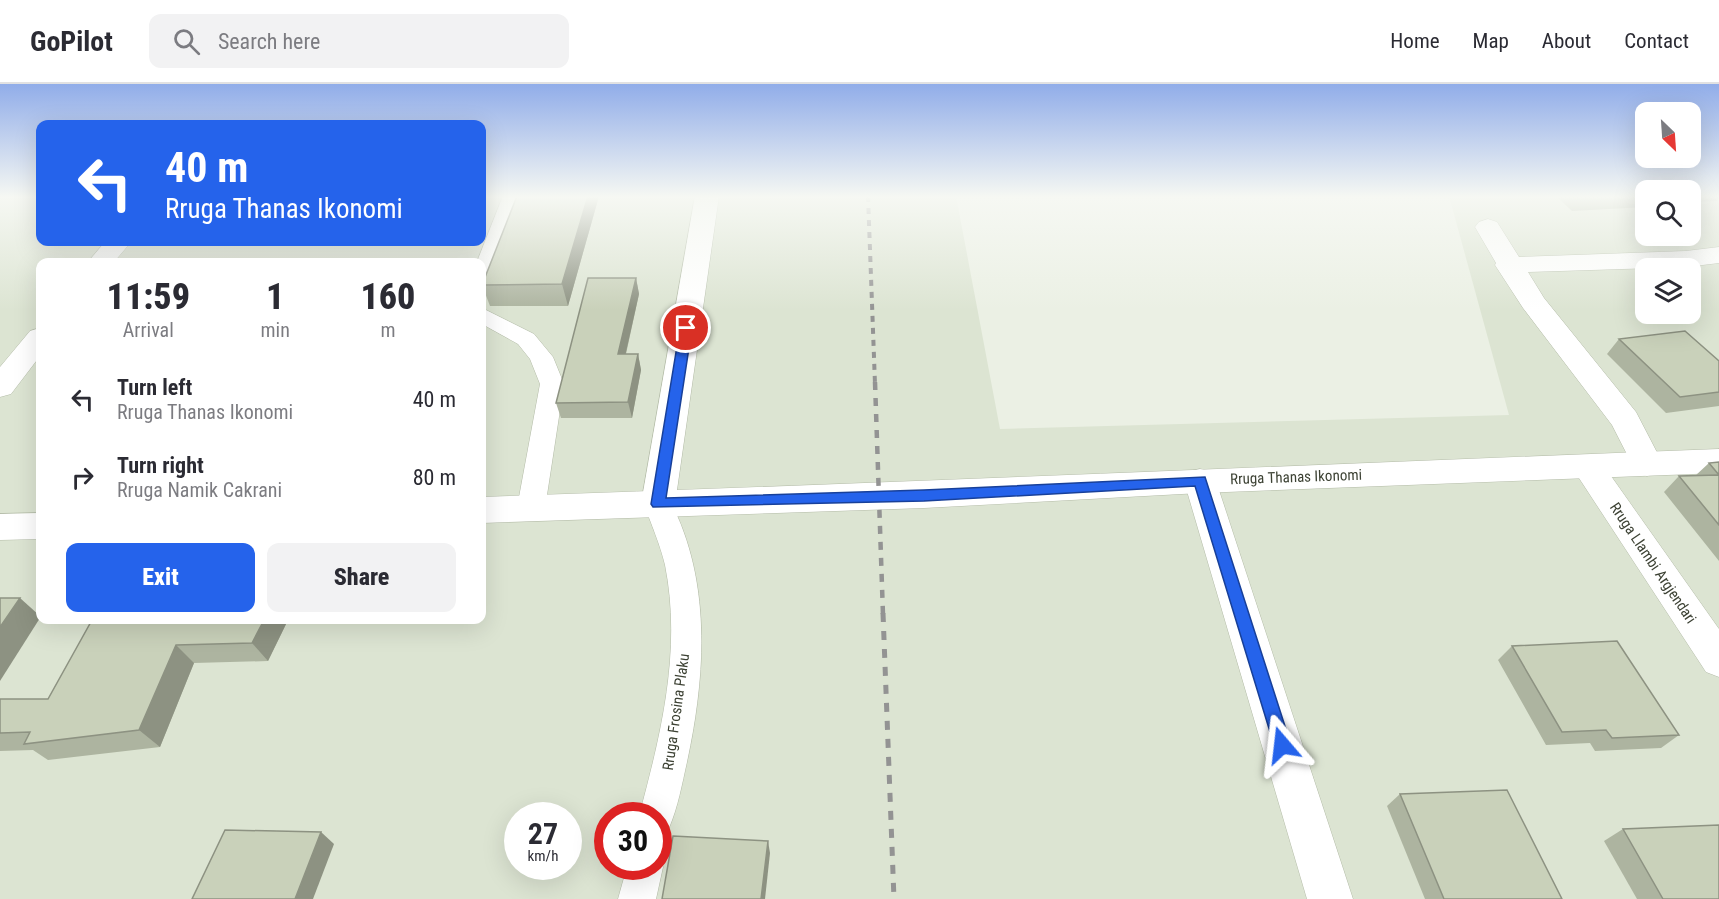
<!DOCTYPE html>
<html lang="en">
<head>
<meta charset="utf-8">
<style>
	:root { --surface:#fff; --page:#f2f2f3; --text:#2b2b33; --muted:#7c7c81; --line:#e1e1e2; --accent:#2563eb }
	body { margin:0; font-family:"Roboto Condensed",sans-serif; background:var(--page); color:var(--text); height:100vh; display:flex; flex-direction:column; font-size:22px; white-space:nowrap }
	* { box-sizing:border-box; margin:0 }
	p { font-size:20px; color:var(--muted) }
	.icon { flex:none; width:33px; height:33px; fill:none; stroke:currentColor; stroke-width:2; stroke-linecap:round; stroke-linejoin:round }
	.map { position:relative; flex:1; overflow:hidden }
	.side { position:absolute; left:36px; top:174px; width:450px; height:366px; display:flex; flex-direction:column; background:var(--surface); border-radius:12px; box-shadow:0 6px 24px #0002 }
	.side>* { flex:none }
	.banner { position:absolute; left:36px; top:36px; width:450px; height:126px; border-radius:12px; box-shadow:0 6px 24px #0002; background:#2563eb; color:#fff; overflow:hidden }
	.needle { width:39px; rotate:155deg }
	.controls { position:absolute; left:1635px; top:18px; display:grid; gap:12px }
	.controls a { display:grid; place-items:center; width:66px; height:66px; border-radius:12px; background:var(--surface); box-shadow:0 6px 24px #0002; font-size:30px }
	.speed { position:absolute; left:504px; top:718px; display:flex; gap:12px; font-size:30px; font-weight:700; text-align:center }
	.speed>* { display:grid; place-content:center; width:78px; height:78px; border-radius:50%; background:var(--surface); box-shadow:0 6px 24px #0002; line-height:1 }
	.speed small { font-size:15px; font-weight:400 }
	.speed .limit { border:9px solid #d22; background:#fff; color:#111 }
	.pin { position:absolute; display:grid; place-items:center; width:51px; height:51px; color:#fff; margin:-26px; border:3px solid #fff; border-radius:50%; box-shadow:0 2px 6px #0007 }
	.me { position:absolute; width:66px; margin:-33px; rotate:343deg; stroke-linejoin:round; filter:drop-shadow(0 0 4px #0008) }
	.turn { display:flex; align-items:center; gap:21px; height:126px; padding:0 30px; font-size:27px }
	.turn .icon { width:78px; height:78px; stroke-width:2.5 }
	.turn b { display:block; font-size:42px; line-height:51px }
	.eta { display:flex; justify-content:space-evenly; align-items:center; height:102px; text-align:center }
	.eta b { font-size:36px; font-weight:800; line-height:42px }
	.primary-button { display:flex; gap:12px; margin-top:auto; padding:12px 30px }
	.primary-button a { flex:1; height:69px; border-radius:12px; background:var(--accent); color:#fff; font-size:24px; font-weight:800; line-height:69px; text-align:center }
	.primary-button a+a { background:var(--page); color:var(--text) }
	ul { padding:0; list-style:none }
	li { display:flex; align-items:center; gap:18px; height:78px; padding:0 30px }
	li div { flex:1 }
	li b { display:block; font-size:22px }
	li em { font-style:normal }
	header { display:flex; align-items:center; gap:36px; box-sizing:border-box; height:84px; padding:0 30px; background:var(--surface); border-bottom:2px solid var(--line) }
	header strong { font-size:28px }
	nav { display:flex; gap:33px; margin-inline-start:auto; font-size:21px }
	.search { width:420px; height:54px; background:var(--page); display:flex; align-items:center; gap:15px; box-sizing:border-box; padding:0 21px; border-radius:12px; color:var(--muted); font-size:22px }
	.map>svg:first-child { display:block }
</style>
</head>
<body>
<header>
<strong>GoPilot</strong>
<div class="search"><svg class="icon" aria-label="search" viewBox="0 0 24 24"><circle cx="10" cy="10" r="6"/><path d="M15 15l6 6"/></svg>Search here</div>
<nav><a>Home</a><a>Map</a><a>About</a><a>Contact</a></nav>
</header>
<div class="map">
<svg width="1719" height="815" viewBox="0 0 1719 815">
	<rect width="100%" height="100%" fill="#ebf0e4"/>
	<!-- residential -->
	<path fill="#dce4d2" fill-rule="evenodd" d="M0 112H40V158H482V112H956L1000 345 1509 331 1449 112H1645L1646 152H1690L1691 112H1719V815H0ZM40 178H482V536H40ZM1646 184H1690V230H1646ZM518 732H568V783H518ZM608 732H658V783H608Z"/>
	<g fill="none" stroke-linecap="round" stroke-linejoin="round">
		<!-- service casing -->
		<g stroke="#b3bba7" stroke-width="1">
			<g id="service">
				<path d="M503 112H523L493 195 490 200 482 202V178H477Z"/>
				<path d="M482 224 534 250 553 273 564 300 545 424 541 431 531 434 521 431 517 424 540 300 530 275 518 260 482 240Z"/>
				<path d="M658 410 668 413C712 494 706 590 687 678 682 700 678 723 669 744L658 749V732H639C661 650 682 566 665 481 660 460 651 440 644 420L648 413Z"/>
				<path d="M658 772 663 783 656 815H618L627 783H658Z"/>
			</g>
		</g>
		<!-- minor casing -->
		<g stroke="#b3bba7" stroke-width="1">
			<g id="minor">
				<path d="M695 112H719L675 420 670 429 658 433 646 429 641 420Z"/>
				<path d="M1488 135 1497 138 1519 173 1686 167 1719 163V179L1686 183 1528 188 1544 214 1636 328 1663 380 1658 388 1647 392 1636 388 1612 341 1523 224 1495 181 1496 179 1475 143 1479 138Z"/>
				<path d="M105 158H131L114 178H88Z"/>
				<path d="M40 244V272L11 310 0 313V283L30 247Z"/>
				<path d="M1588 371 1599 375 1719 545V593L1706 588 1577 391 1572 383 1577 375Z"/>
				<path d="M1200 385 1212 388 1216 397 1353 815H1307L1184 397 1188 388Z"/>
			</g>
		</g>
		<!-- tertiary casing -->
		<g stroke="#b3bba7" stroke-width="1">
			<g id="tertiary">
				<path d="M1719 365V389L1200 409 924 424 482 439V413C894 399 1307 381 1719 365Z"/>
				<path d="M40 429V455L0 456V430Z"/>
			</g>
		</g>
		<!-- service -->
		<use href="#service" fill="#fff" fill-rule="evenodd"/>
		<!-- minor -->
		<use href="#minor" fill="#fff" fill-rule="evenodd"/>
		<!-- tertiary -->
		<use href="#tertiary" fill="#fff" fill-rule="evenodd"/>
		<!-- rail-far2 -->
		<path stroke="#939393" stroke-width="4" stroke-dasharray="6 6" stroke-linecap="butt" d="M868 112 875 300"/>
		<!-- rail-far1 -->
		<path stroke="#939393" stroke-width="4.5" stroke-dasharray="8 8" stroke-linecap="butt" d="M875 298 883 531"/>
		<!-- rail -->
		<path stroke="#939393" stroke-width="5" stroke-dasharray="9 9" stroke-linecap="butt" d="M883 529 894 815"/>
	</g>
	<!-- wall -->
	<g fill="#adb4a0">
		<path d="M599 112 568 222H490L482 201Z"/>
		<path d="M1556 112H1646V123L1572 127Z"/>
		<path d="M1690 112H1719V113L1717 117 1690 118Z"/>
		<path d="M636 194 639 210 626 270H638L641 286 632 334H561L556 319Z"/>
		<path d="M1619 255 1719 277V322L1666 329 1607 270Z"/>
		<path d="M1719 378V477L1664 408 1679 392H1695L1709 379Z"/>
		<path d="M92 536H288L268 577 194 579 160 663 48 676 33 666 0 667V615H48Z"/>
		<path d="M1512 562 1679 651 1661 664 1595 667 1590 659 1546 661 1498 576Z"/>
		<path d="M1400 710 1562 815H1425L1387 722Z"/>
		<path d="M1623 745 1719 815H1637L1604 757Z"/>
	</g>
	<!-- shaded-wall -->
	<g fill="#8d9282">
		<path d="M588 112H599L568 222 562 200Z"/>
		<path d="M636 194 639 210 622 286 618 270Z"/>
		<path d="M638 270 641 286 632 334 628 318Z"/>
		<path d="M20 514 40 532V534L0 597V543Z"/>
		<path d="M264 536H288L268 577 252 559Z"/>
		<path d="M176 561 194 579 160 663 139 646Z"/>
		<path d="M321 748 334 760 313 815H295Z"/>
		<path d="M768 757 770 769 765 815H761Z"/>
	</g>
	<!-- building -->
	<g fill="#c9d1ba" stroke="#8d9282" stroke-width="1.5">
		<path d="M517 112H588L562 200 482 201Z"/>
		<path d="M588 194H636L618 270H638L628 318 556 319Z"/>
		<path d="M1685 247 1719 277V308L1680 313 1619 255Z"/>
		<path d="M1719 378V391L1709 379Z"/>
		<path d="M1719 391V441L1679 392Z"/>
		<path d="M0 514H20L0 543Z"/>
		<path d="M92 536H264L252 559 176 561 139 646 24 660 30 648 0 649V615H48Z"/>
		<path d="M1617 557 1679 651 1612 654 1606 646 1562 648 1512 562Z"/>
		<path d="M1507 706 1562 815H1444L1400 710Z"/>
		<path d="M1719 741V815H1663L1623 745Z"/>
		<path d="M225 746 321 748 295 815H192Z"/>
		<path d="M673 752 768 757 761 815H662Z"/>
	</g>
	<!-- sky -->
	<linearGradient id="sky" x2="0" y2="1"><stop stop-color="#91ade9"/><stop offset="0.5" stop-color="#f6f8f3"/><stop offset="1" stop-color="#f6f8f3" stop-opacity="0"/></linearGradient>
	<rect width="1719" height="226" fill="url(#sky)"/>
	<!-- route -->
	<path fill="#2563eb" stroke="#184099" stroke-width="1.5" d="M686 240 692 244 666 414 924 406 1205 393 1291 661 1288 666 1282 669 1276 666 1274 661 1195 402 924 417 653 423 651 420 680 244Z"/>
	<g text-anchor="middle" stroke-width="6" stroke-linejoin="round" paint-order="stroke">
		<!-- street labels -->
		<g font-size="15" fill="#3d4234" stroke="#fff">
			<text transform="translate(1296 393) rotate(-2)" y="5">Rruga Thanas Ikonomi</text>
			<text transform="translate(1653 479) rotate(56)" y="5">Rruga Llambi Argjendari</text>
			<text transform="translate(676 628) rotate(-82)" y="5">Rruga Frosina Plaku</text>
		</g>
	</g>
</svg>
<div class="controls">
<a><svg class="needle" viewBox="-14 -14 28 28"><path d="M0-13l5 13h-10z" fill="#e53935"/><path d="M0 13l5-13h-10z" fill="#7c7c81"/></svg></a>
<a><svg class="icon" aria-label="search" viewBox="0 0 24 24"><circle cx="10" cy="10" r="6"/><path d="M15 15l6 6"/></svg></a>
<a><svg class="icon" aria-label="layers" viewBox="0 0 24 24"><path d="M12 4l9 5-9 5-9-5zM3 14l9 5 9-5"/></svg></a>
</div>
<div class="speed"><div>27<small>km/h</small></div><div class="limit">30</div></div>
<div class="pin" style="left:686px;top:244px;background:#d93025"><svg class="icon" aria-label="arrive" viewBox="0 0 24 24"><path d="M6 21V4h12l-3 4 3 4H6"/></svg></div>
<svg class="me" style="left:1282px;top:661px" viewBox="-20 -20 40 40"><path d="M0-17L14 15 0 8-14 15z" fill="#2563eb" stroke="#fff" stroke-width="4"/></svg>
<div class="banner">
<div class="turn"><svg class="icon" aria-label="left" viewBox="0 0 24 24"><path d="M17 20v-9H6M10 6l-5 5 5 5"/></svg><div><b>40 m</b>Rruga Thanas Ikonomi</div></div>
</div>
<section class="side">
<div class="eta">
<div><b>11:59</b><p>Arrival</p></div>
<div><b>1</b><p>min</p></div>
<div><b>160</b><p>m</p></div>
</div>
<ul>
<li><svg class="icon" aria-label="left" viewBox="0 0 24 24"><path d="M17 20v-9H6M10 6l-5 5 5 5"/></svg><div><b>Turn left</b><p>Rruga Thanas Ikonomi</p></div><em>40 m</em></li>
<li><svg class="icon" aria-label="right" viewBox="0 0 24 24"><path d="M7 20v-9h11M14 6l5 5-5 5"/></svg><div><b>Turn right</b><p>Rruga Namik Cakrani</p></div><em>80 m</em></li>
</ul>
<div class="primary-button"><a>Exit</a><a>Share</a></div>
</section>
</div>
</body>
</html>
